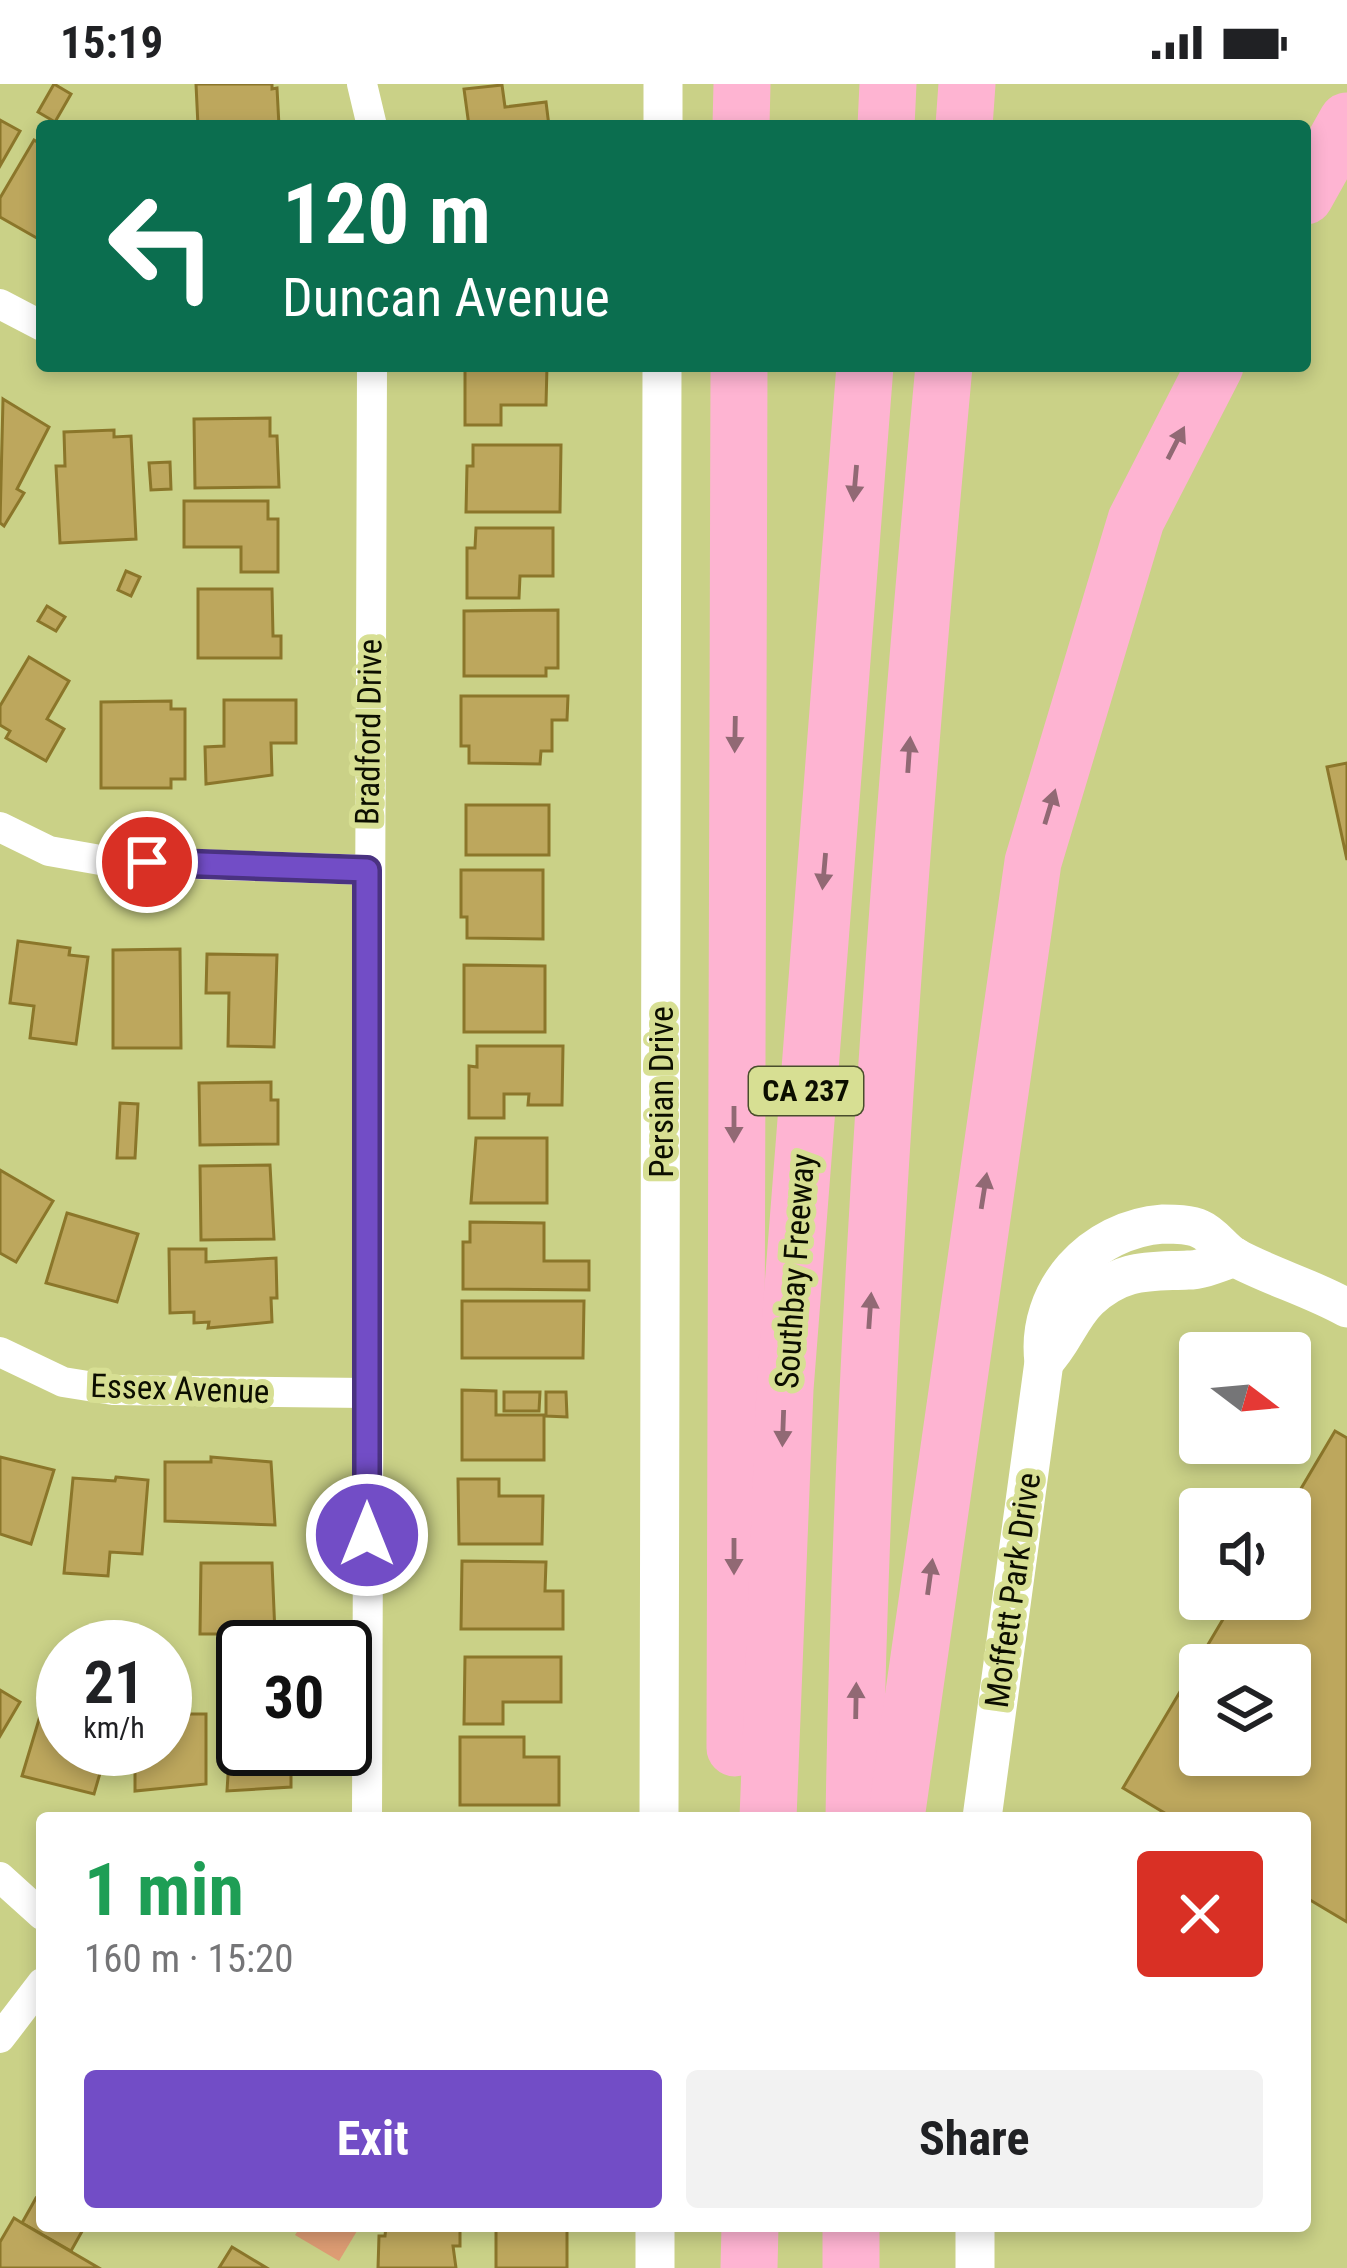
<!DOCTYPE html>
<html lang="en">
<head>
<meta charset="utf-8">
<style>
	:root { --surface:#fff; --page:#f2f2f2; --text:#202124; --muted:#757577; --accent:#724dc6 }
	body { margin:0; font-family:"Roboto Condensed",sans-serif; background:var(--page); color:var(--text); height:100vh; display:flex; flex-direction:column; font-size:45px; white-space:nowrap }
	* { box-sizing:border-box; margin:0 }
	p { font-size:39px; color:var(--muted) }
	.icon { flex:none; width:66px; height:66px; fill:none; stroke:currentColor; stroke-width:2; stroke-linecap:round; stroke-linejoin:round }
	.map { position:relative; flex:1; overflow:hidden }
	.sheet { position:absolute; left:36px; top:1728px; width:1275px; height:420px; display:flex; flex-direction:column; background:var(--surface); border-radius:12px; box-shadow:0 6px 18px #0003 }
	.sheet>* { flex:none }
	.top-card { position:absolute; left:36px; top:36px; width:1275px; height:252px; border-radius:12px; box-shadow:0 6px 18px #0003; background:#0b6e4f; color:#fff; overflow:hidden }
	.needle { width:78px; rotate:106deg }
	.buttons { position:absolute; left:1179px; top:1248px; display:grid; gap:24px }
	.buttons a { display:grid; place-items:center; width:132px; height:132px; border-radius:12px; background:var(--surface); box-shadow:0 6px 18px #0003; font-size:60px }
	.speed { position:absolute; left:36px; top:1536px; display:flex; gap:24px; font-size:60px; font-weight:700; text-align:center }
	.speed>* { display:grid; place-content:center; width:156px; height:156px; border-radius:50%; background:var(--surface); box-shadow:0 6px 18px #0003; line-height:1 }
	.speed small { font-size:30px; font-weight:400 }
	.speed .limit { border:6px solid #111; border-radius:18px; background:#fff; color:#111 }
	.pin { position:absolute; display:grid; place-items:center; width:102px; height:102px; color:#fff; margin:-51px; border:6px solid #fff; border-radius:50%; box-shadow:0 3px 12px #0007 }
	.me { position:absolute; width:132px; margin:-66px; rotate:0deg; stroke-linejoin:round; filter:drop-shadow(0 0 9px #0008) }
	.turn { display:flex; align-items:center; gap:42px; height:252px; padding:0 48px; font-size:54px }
	.turn .icon { width:156px; height:156px; stroke-width:2.5 }
	.turn b { display:block; font-size:84px; line-height:102px }
	.round { display:grid; place-items:center; flex:none; width:126px; height:126px; border-radius:12px; background:var(--page) }
	.head { display:flex; align-items:center; justify-content:space-between; height:204px; padding:0 48px }
	h1 { font-size:72px; font-weight:700; line-height:90px; color:#1e9e55 }
	.primary-button { display:flex; gap:24px; margin-top:auto; padding:24px 48px }
	.primary-button a { flex:1; height:138px; border-radius:12px; background:var(--accent); color:#fff; font-size:48px; font-weight:700; line-height:138px; text-align:center }
	.primary-button a+a { background:var(--page); color:var(--text) }
	.status { display:flex; justify-content:space-between; align-items:center; height:84px; padding:0 60px; background:var(--surface); direction:ltr }
	.status svg { height:33px; fill:currentColor }
	.map>svg:first-child { display:block }
</style>
</head>
<body>
<div class="status"><b>15:19</b><svg viewBox="0 0 49 12"><path d="M0 12V9h3v3zM5 12V6h3v6zM10 12V3h3v9zM15 12V0h3v12zM26 1h20v11H26zM47 4h2v5h-2z"/></svg></div>
<div class="map">
<svg width="1347" height="2184" viewBox="0 0 1347 2184">
	<rect width="100%" height="100%" fill="#cad187"/>
	<!-- green -->
	<path fill="#de9d74" d="M301 2142H360L339 2177 295 2151Z"/>
	<!-- building -->
	<g fill="#bda75d" stroke="#8b762a" stroke-width="3" fill-rule="evenodd">
		<path d="M54 0 71 10 55 38 38 28Z"/>
		<path d="M196 0H272V5L277 4 279 42H198Z"/>
		<path d="M502 1 505 23 546 18 549 42H469L464 5Z"/>
		<path d="M0 36 20 47 0 82Z"/>
		<path d="M34 56 42 61V157L0 133V114Z"/>
		<path d="M465 282H547L546 321H501V341H465Z"/>
		<path d="M3 315 49 343 17 405 24 409 4 442 0 439Z"/>
		<path d="M270 334V352H277L279 403 195 404 194 335Z"/>
		<path d="M114 346V353L131 352 136 455 60 459 56 382H65L64 348Z"/>
		<path d="M473 361H561L560 428H466L467 382H473Z"/>
		<path d="M170 378 171 405 151 406 149 379Z"/>
		<path d="M184 417H268V435H278V488H241V463H184Z"/>
		<path d="M476 444H553V492H520L519 514H467V464H475Z"/>
		<path d="M126 487 140 493 131 512 118 506Z"/>
		<path d="M198 505H272L273 552H281V574H198Z"/>
		<path d="M47 522 65 533 56 547 38 537Z"/>
		<path d="M558 526V584H546V592H464V527Z"/>
		<path d="M29 573 69 597 47 635 64 645 46 677 6 654 10 647 0 641V622Z"/>
		<path d="M461 612H568L567 636H552V667H541L540 680 469 679V662H461Z"/>
		<path d="M224 616H296V659H271L272 691 206 700 205 663 224 662Z"/>
		<path d="M171 617V625H185V695H171V704H101V618Z"/>
		<path d="M1347 679V776L1327 683Z"/>
		<rect x="466" y="721" width="83" height="50"/>
		<path d="M461 786H543V855L467 854V833H461Z"/>
		<path d="M18 857 70 864 69 871 88 873 76 960 30 954 34 922 10 919Z"/>
		<path d="M180 865 181 964H113V866Z"/>
		<path d="M207 870 277 871 274 963 228 962 229 909H206Z"/>
		<path d="M464 881 545 882V948H464Z"/>
		<path d="M477 962H563L562 1021H528L529 1010H504V1034H469V982L477 983Z"/>
		<path d="M271 998V1016H278V1060L200 1061 199 999Z"/>
		<path d="M120 1019 138 1020 135 1074H117Z"/>
		<path d="M476 1054H547V1119H471Z"/>
		<path d="M270 1081 274 1155 201 1156 200 1082Z"/>
		<path d="M0 1086 53 1117 16 1178 0 1169Z"/>
		<path d="M67 1129 138 1150 117 1218 46 1199Z"/>
		<path d="M470 1138 544 1139V1177H589V1206L463 1205V1158H470Z"/>
		<path d="M169 1165H206V1178L276 1174 277 1214H271L272 1238 208 1244 209 1238 194 1239V1228L170 1229Z"/>
		<path d="M462 1217H584L583 1274H462Z"/>
		<path d="M462 1306 496 1307V1331H544V1376H462Z"/>
		<path d="M504 1308H540L539 1327H504Z"/>
		<path d="M546 1308H566L567 1333 546 1332Z"/>
		<path d="M1335 1347 1347 1354V1838L1305 1813V1734H1173L1123 1704 1235 1515H1290L1289 1425ZM1200 1581H1290V1671H1200Z"/>
		<path d="M0 1373 54 1386 31 1460 0 1450Z"/>
		<path d="M211 1373 271 1378 275 1441 165 1437V1378H211Z"/>
		<path d="M116 1393 148 1396 142 1470 110 1468 108 1492 64 1489 73 1394 115 1397Z"/>
		<path d="M458 1395H499V1412H543L542 1460H459Z"/>
		<path d="M462 1477 546 1478 545 1507H563V1545H461Z"/>
		<path d="M201 1479H272L275 1550H200Z"/>
		<path d="M465 1573H561V1618H503V1640H464Z"/>
		<path d="M0 1606 20 1618 0 1652Z"/>
		<path d="M43 1622 63 1628V1665H107L94 1710 22 1692Z"/>
		<path d="M232 1628H243V1665H297L291 1669V1703L227 1707Z"/>
		<path d="M165 1630H206V1700L135 1707V1665H165Z"/>
		<path d="M460 1653H524V1673H559V1721H460Z"/>
		<path d="M36 2114 42 2117V2142H85L71 2167 22 2139Z"/>
		<path d="M14 2134 22 2139 99 2184H0V2158Z"/>
		<path d="M386 2142H460V2162H453L456 2184H378L379 2152H385Z"/>
		<rect x="496" y="2142" width="71" height="42"/>
		<path d="M232 2163 267 2184H219Z"/>
	</g>
	<g fill="none" stroke-linecap="round" stroke-linejoin="round">
		<!-- minor -->
		<g stroke="#fff" stroke-width="30">
			<path d="M362 0 372 42"/>
			<path d="M0 220 42 242"/>
			<path d="M0 743 49 767 106 777 367 786"/>
			<path d="M0 1268 63 1298 113 1306 366 1309"/>
			<path d="M367 1734 372 282"/>
			<path d="M0 1793 42 1831"/>
			<path d="M0 1954 42 1899"/>
		</g>
		<!-- tertiary -->
		<g stroke="#fff" stroke-width="39">
			<path d="M663 42V0"/>
			<path d="M1044 1278C1063 1259 1070 1233 1089 1215 1123 1184 1148 1188 1188 1186 1203 1186 1220 1178 1235 1173"/>
			<path d="M659 1734 662 282"/>
			<path d="M982 1734 1044 1278C1035 1207 1092 1145 1163 1140 1174 1140 1190 1140 1200 1145 1214 1151 1223 1167 1236 1174 1272 1193 1311 1204 1347 1224"/>
			<path d="M655 2184V2142"/>
			<path d="M975 2184V2142"/>
		</g>
		<!-- motorway -->
		<g stroke="#feb4d2" stroke-width="57">
			<path d="M741 42 742 0"/>
			<path d="M886 42 888 0"/>
			<path d="M964 42 967 0"/>
			<path d="M1305 112 1347 37"/>
			<path d="M735 1664 739 282"/>
			<path d="M768 1734 785 1305 865 282"/>
			<path d="M854 1734C862 1249 899 765 944 282"/>
			<path d="M896 1734 1033 778 1136 436 1215 282"/>
			<path d="M749 2184 750 2142"/>
			<path d="M851 2184V2142"/>
		</g>
	</g>
	<!-- one-way arrows -->
	<defs><path id="oneway-solid" d="M-6-.8H1V-3.2L6.5 0L1 3.2V.8H-6Z" transform="scale(3)"/></defs>
	<g fill="#916974">
		<use href="#oneway-solid" transform="translate(1176 359) rotate(-63)"/>
		<use href="#oneway-solid" transform="translate(855 399) rotate(95)"/>
		<use href="#oneway-solid" transform="translate(735 650) rotate(91)"/>
		<use href="#oneway-solid" transform="translate(909 671) rotate(-86)"/>
		<use href="#oneway-solid" transform="translate(1050 723) rotate(-73)"/>
		<use href="#oneway-solid" transform="translate(824 787) rotate(95)"/>
		<use href="#oneway-solid" transform="translate(734 1040) rotate(90)"/>
		<use href="#oneway-solid" transform="translate(984 1107) rotate(-81)"/>
		<use href="#oneway-solid" transform="translate(870 1227) rotate(-86)"/>
		<use href="#oneway-solid" transform="translate(783 1344) rotate(92)"/>
		<use href="#oneway-solid" transform="translate(734 1472) rotate(90)"/>
		<use href="#oneway-solid" transform="translate(930 1493) rotate(-82)"/>
		<use href="#oneway-solid" transform="translate(856 1617) rotate(-89)"/>
	</g>
	<g fill="none" stroke-linecap="round" stroke-linejoin="round">
		<!-- route casing -->
		<g stroke="#4a3281" stroke-width="30">
			<path id="route" d="M147 778 367 786V1451"/>
		</g>
		<!-- route -->
		<use href="#route" stroke="#724dc6" stroke-width="21"/>
	</g>
	<g text-anchor="middle" stroke-width="12" stroke-linejoin="round" paint-order="stroke">
		<!-- shield labels -->
		<rect fill="#d7df93" stroke="#494d2c" stroke-width="3" x="749" y="983" width="114" height="48" rx="9"/>
		<g font-size="30" font-weight="bold" fill="#0c0e00">
			<text x="806" y="1017">CA 237</text>
		</g>
		<!-- street labels -->
		<g font-size="33" fill="#0c0e00" stroke="#d7df93">
			<text transform="translate(368 648) rotate(-89)" y="12">Bradford Drive</text>
			<text transform="translate(661 1008) rotate(-90)" y="12">Persian Drive</text>
			<text transform="translate(794 1187) rotate(-86)" y="12">Southbay Freeway</text>
			<text transform="translate(180 1304) rotate(2)" y="12">Essex Avenue</text>
			<text transform="translate(1012 1506) rotate(-82)" y="12">Moffett Park Drive</text>
		</g>
	</g>
</svg>
<div class="buttons">
<a><svg class="needle" viewBox="-14 -14 28 28"><path d="M0-13l5 13h-10z" fill="#e53935"/><path d="M0 13l5-13h-10z" fill="#757577"/></svg></a>
<a><svg class="icon" aria-label="sound" viewBox="0 0 24 24"><path d="M4 9h4l5-4v14l-5-4H4zM17 9q2 3 0 6"/></svg></a>
<a><svg class="icon" aria-label="layers" viewBox="0 0 24 24"><path d="M12 4l9 5-9 5-9-5zM3 14l9 5 9-5"/></svg></a>
</div>
<div class="speed"><div>21<small>km/h</small></div><div class="limit">30</div></div>
<div class="pin" style="left:147px;top:778px;background:#d93025"><svg class="icon" aria-label="arrive" viewBox="0 0 24 24"><path d="M6 21V4h12l-3 4 3 4H6"/></svg></div>
<svg class="me" style="left:367px;top:1451px" viewBox="-20 -20 40 40"><circle r="17" fill="#724dc6" stroke="#fff" stroke-width="3"/><path d="M0-11L8 9 0 5-8 9z" fill="#fff"/></svg>
<div class="top-card">
<div class="turn"><svg class="icon" aria-label="left" viewBox="0 0 24 24"><path d="M17 20v-9H6M10 6l-5 5 5 5"/></svg><div><b>120 m</b>Duncan Avenue</div></div>
</div>
<section class="sheet">
<div class="head"><div><h1>1 min</h1><p>160 m · 15:20</p></div><a class="round" style="background:#d93025;color:#fff"><svg class="icon" aria-label="close" viewBox="0 0 24 24"><path d="M6 6l12 12M18 6L6 18"/></svg></a></div>
<div class="primary-button"><a>Exit</a><a>Share</a></div>
</section>
</div>
</body>
</html>
